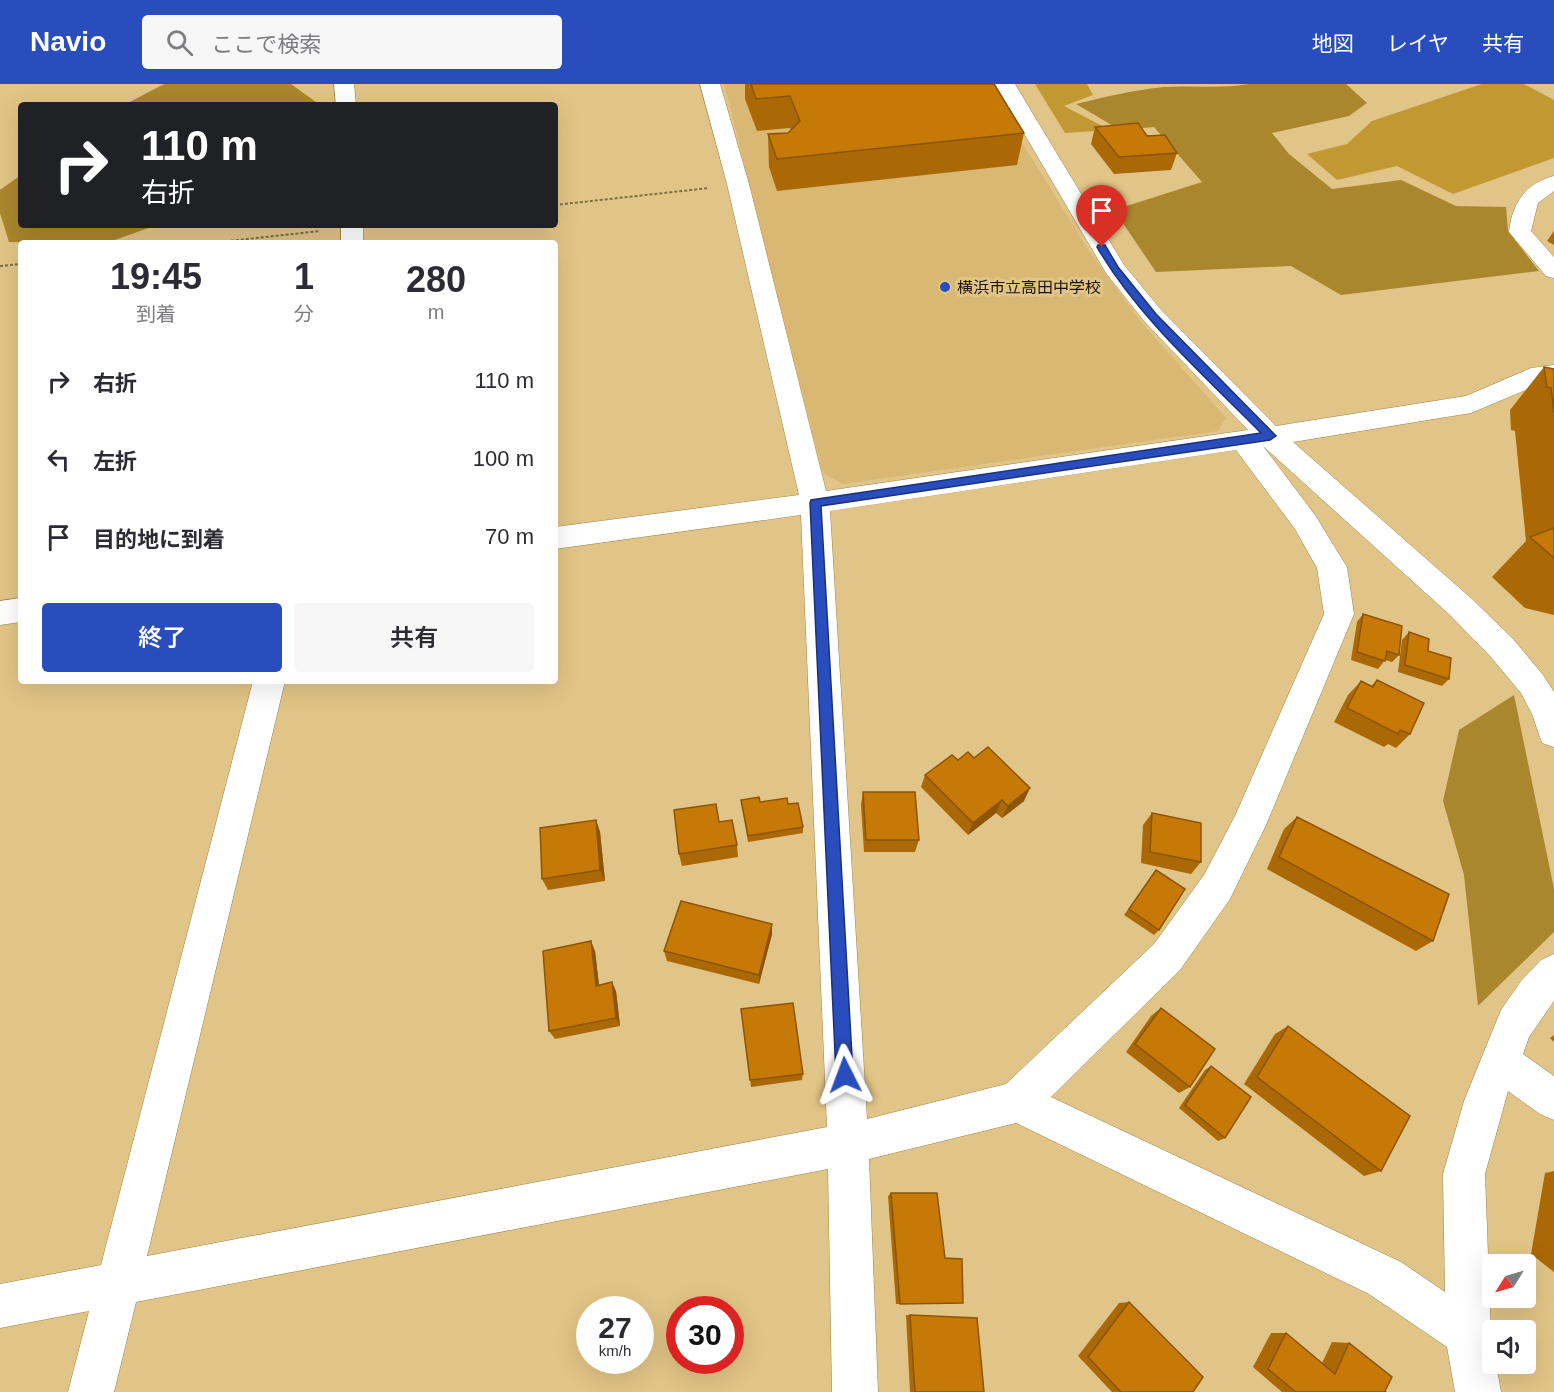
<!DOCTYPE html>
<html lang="ja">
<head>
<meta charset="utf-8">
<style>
	:root { --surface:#fff; --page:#f7f7f7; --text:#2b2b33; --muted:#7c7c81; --accent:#294dbd }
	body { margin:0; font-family:Helvetica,"Noto Sans JP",sans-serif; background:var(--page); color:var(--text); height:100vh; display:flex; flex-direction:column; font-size:22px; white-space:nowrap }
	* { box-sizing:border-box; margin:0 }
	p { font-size:20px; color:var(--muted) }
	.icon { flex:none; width:33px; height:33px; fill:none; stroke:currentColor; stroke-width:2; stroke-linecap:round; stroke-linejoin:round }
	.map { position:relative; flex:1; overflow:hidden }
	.sheet { position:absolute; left:18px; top:156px; width:540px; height:444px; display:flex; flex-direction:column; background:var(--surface); border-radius:6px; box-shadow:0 6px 24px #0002 }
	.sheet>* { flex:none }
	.hud { position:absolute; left:18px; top:18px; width:540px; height:126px; border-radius:6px; box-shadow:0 6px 24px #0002; background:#202124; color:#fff; overflow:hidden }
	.needle { width:39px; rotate:233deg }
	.tools { position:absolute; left:1482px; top:1170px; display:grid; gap:12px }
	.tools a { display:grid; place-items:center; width:54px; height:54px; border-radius:6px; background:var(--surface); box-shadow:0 6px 24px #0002; font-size:30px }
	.speed { position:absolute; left:576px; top:1212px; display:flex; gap:12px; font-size:30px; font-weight:700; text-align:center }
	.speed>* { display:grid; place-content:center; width:78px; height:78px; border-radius:50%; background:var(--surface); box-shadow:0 6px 24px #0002; line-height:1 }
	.speed small { font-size:15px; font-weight:400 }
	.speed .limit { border:9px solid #d22; background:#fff; color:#111 }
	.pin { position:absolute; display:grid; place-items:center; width:51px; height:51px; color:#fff; margin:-62px -26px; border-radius:50% 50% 50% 0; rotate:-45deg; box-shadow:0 0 6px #0007 }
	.pin .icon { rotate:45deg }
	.me { position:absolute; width:66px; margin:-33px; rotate:357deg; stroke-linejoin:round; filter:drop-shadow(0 0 4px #0008) }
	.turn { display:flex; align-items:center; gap:21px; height:126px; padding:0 24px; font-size:27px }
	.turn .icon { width:78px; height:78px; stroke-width:2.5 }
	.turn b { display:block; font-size:42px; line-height:51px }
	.eta { display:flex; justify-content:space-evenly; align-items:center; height:102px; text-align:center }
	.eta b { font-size:36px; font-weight:600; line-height:42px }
	.button { display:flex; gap:12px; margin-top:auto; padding:12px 24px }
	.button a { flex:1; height:69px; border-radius:6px; background:var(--accent); color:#fff; font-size:24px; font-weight:600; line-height:69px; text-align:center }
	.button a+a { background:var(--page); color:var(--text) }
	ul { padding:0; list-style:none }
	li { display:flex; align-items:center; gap:18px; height:78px; padding:0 24px }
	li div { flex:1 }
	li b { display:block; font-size:22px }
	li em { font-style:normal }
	header { display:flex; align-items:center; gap:36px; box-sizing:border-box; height:84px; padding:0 30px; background:var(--accent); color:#fff }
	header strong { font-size:28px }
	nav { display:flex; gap:33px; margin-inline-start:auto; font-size:21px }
	.search { width:420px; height:54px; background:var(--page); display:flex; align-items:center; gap:15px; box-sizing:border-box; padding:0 21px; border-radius:6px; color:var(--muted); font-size:22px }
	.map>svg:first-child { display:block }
</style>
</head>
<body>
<header>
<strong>Navio</strong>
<div class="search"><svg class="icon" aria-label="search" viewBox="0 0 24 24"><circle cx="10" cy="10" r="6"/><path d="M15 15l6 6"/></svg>ここで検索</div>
<nav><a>地図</a><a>レイヤ</a><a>共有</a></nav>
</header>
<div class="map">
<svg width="1554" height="1308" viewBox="0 0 1554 1308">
	<rect width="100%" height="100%" fill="#e1c487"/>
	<!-- built -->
	<path fill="#d8b873" d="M724 0H986L1089 167 1142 239 1226 334 1218 347 843 400 823 389Z"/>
	<!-- green -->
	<g fill="#c29832">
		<path d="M1035 0H1087L1093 11 1064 22 1110 46 1065 49Z"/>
		<path d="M1482 0H1524L1554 16V74L1453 110 1397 82 1337 96 1307 70 1347 60 1372 37Z"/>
	</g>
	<!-- forest -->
	<g fill="#aa862c">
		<path d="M164 0H291L320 21H124Z"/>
		<path d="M1249 0H1346L1367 19 1349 32 1272 49 1289 70 1332 105 1401 96 1456 122 1506 123 1508 147 1539 187 1341 211 1291 182 1156 188 1114 126 1202 98 1154 43 1120 46 1076 20C1105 13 1134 6 1164 3 1193 1 1221 5 1249 0Z"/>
		<path d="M21 91V141H157L106 159 9 158 0 129V106Z"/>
		<path d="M1514 611 1554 805V848L1478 922 1464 791 1443 717 1459 646Z"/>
	</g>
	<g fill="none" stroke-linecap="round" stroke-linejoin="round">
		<!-- minor casing -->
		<g stroke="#9f8448" stroke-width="1">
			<g id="minor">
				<path d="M334 0H354L356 21H336Z"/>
				<path d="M700 0H720L749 100 826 407 1248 346 1144 237 1106 189 995 0H1015L1124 181 1162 227 1276 342 1466 312 1531 284 1554 281V297L1544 298 1471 329 1293 358 1472 515 1513 555 1543 591 1554 608V663L1542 659 1532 630 1521 609 1491 573 1450 531 1263 362 1315 431 1342 475 1347 483 1354 530 1266 741 1230 815 1180 886 1051 1013 1401 1178 1445 1208 1443 1090 1464 1017 1501 926 1521 897 1541 876 1554 870V917L1529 953 1523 970 1554 992V1036L1540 1030 1508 1007 1485 1090 1492 1280H1496L1501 1308H1455L1447 1263 1369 1210 1016 1039 869 1075 878 1308H832L828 1085 136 1218 114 1308H68L89 1227 0 1244V1200L101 1181 253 597H285L147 1172 827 1043 801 431 555 465V443L799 411 727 100ZM1236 366 1295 445 1317 484 1324 530 1235 732 1204 791 1154 860 1006 1000 867 1035 830 427Z"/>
				<path d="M1554 92V107L1538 119 1531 147 1554 173V194L1546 192 1509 148C1512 120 1525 99 1554 92Z"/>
				<rect x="341" y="141" width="22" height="18"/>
				<path d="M21 514V538L0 541V517Z"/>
			</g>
		</g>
		<!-- path -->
		<g stroke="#806d44" stroke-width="2" stroke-dasharray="3 2" stroke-linecap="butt">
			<path d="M555 121 709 104"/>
			<path d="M211 159 320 147"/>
			<path d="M0 182 21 180"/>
		</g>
		<!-- minor -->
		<use href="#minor" fill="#fff" fill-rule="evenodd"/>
	</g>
	<!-- wall -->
	<g fill="#ab6806">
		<path d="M745 0H994L1024 49 1017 81 777 107 769 83 768 50 788 49 791 46 790 44 757 47 745 15Z"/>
		<path d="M1095 43 1147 52 1177 69 1171 86 1114 90 1091 60Z"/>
		<path d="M1554 147V161L1547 157Z"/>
		<path d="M1544 283 1554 285V531L1525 524 1492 493 1526 457 1515 347 1511 346 1510 326Z"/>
		<path d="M1363 530 1399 571 1392 578 1385 576 1378 585 1351 576 1357 538Z"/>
		<path d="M1409 548 1428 567 1449 595 1442 602 1398 588 1402 556Z"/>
		<path d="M1377 596 1410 650 1396 664 1388 660 1384 663 1334 638 1348 611 1361 597 1371 602Z"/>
		<path d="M974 674 1024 717 1002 734 996 729 968 751 921 703 925 691 958 676Z"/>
		<path d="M863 708 919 756 915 768H864L861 721Z"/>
		<path d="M741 716 788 720 803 743V749L748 758Z"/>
		<path d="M1152 729 1201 778 1191 790 1141 779 1143 741Z"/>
		<path d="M1297 733 1433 857 1416 867 1267 785 1284 745Z"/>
		<path d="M596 736 600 748 605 797 548 806 542 795Z"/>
		<path d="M719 738 737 761 738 773 682 782 679 770Z"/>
		<path d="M1156 786 1159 846 1154 851 1124 831Z"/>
		<path d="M772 840V850L759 900 667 877 664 867Z"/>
		<path d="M595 867 599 901 616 907 620 942 555 955 549 947Z"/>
		<path d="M1161 924 1190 1003 1179 1009 1126 968 1151 932Z"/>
		<path d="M741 925 803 990 802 996 751 1003Z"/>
		<path d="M1288 942 1381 1087 1364 1092 1244 1000 1275 950Z"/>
		<path d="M1554 951V958L1550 954Z"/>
		<path d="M1211 982 1225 1054 1218 1057 1179 1024 1205 986Z"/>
		<path d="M1554 1087V1188L1531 1170 1545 1089Z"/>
		<path d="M891 1109 945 1174 958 1219 896 1220 888 1112Z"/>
		<path d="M1129 1218 1193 1308H1112L1078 1272 1119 1219Z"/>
		<path d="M906 1231 977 1234 984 1308H910Z"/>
		<path d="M1271 1249H1286L1322 1279 1332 1258 1349 1259 1386 1308H1282L1253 1283Z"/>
	</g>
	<!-- shaded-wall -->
	<g fill="#8b5505">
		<path d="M1030 704 1024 717 1002 734 1008 722Z"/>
		<path d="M1002 716 996 729 968 751 973 739Z"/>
		<path d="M596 736 600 748 605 797 600 786Z"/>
		<path d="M772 840V850L759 900V891Z"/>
		<path d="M591 857 595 867 600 910 596 902Z"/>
		<path d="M612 898 616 907 620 942 616 934Z"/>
	</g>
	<!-- building -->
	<g fill="#c77907" stroke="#8b5505" stroke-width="1.5">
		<path d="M751 0H994L1024 49 777 75 768 50 788 49 800 37 790 12 756 15Z"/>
		<path d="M1138 39 1147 52 1165 51 1177 69 1119 73 1095 43Z"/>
		<path d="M1544 283 1554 285V329L1551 304 1547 303Z"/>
		<path d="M1554 444V474L1530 453Z"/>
		<path d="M1363 530 1402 542 1399 571 1387 567 1385 577 1357 568Z"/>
		<path d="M1409 548 1429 555 1428 567 1451 574 1449 595 1405 581Z"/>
		<path d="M1377 596 1424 619 1410 650 1400 646 1398 650 1347 624 1361 597 1373 603Z"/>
		<path d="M988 663 1030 704 1008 722 1002 716 973 739 925 691 952 671 958 676 968 668 974 674Z"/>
		<path d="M863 708H915L919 756H866Z"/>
		<path d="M759 713 760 718 787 714 788 720 798 719 803 743 748 752 741 716Z"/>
		<path d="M716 720 719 738 732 736 737 761 679 770 674 726Z"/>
		<path d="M1152 729 1201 739V778L1150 768Z"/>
		<path d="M1297 733 1449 810 1433 857 1279 773Z"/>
		<path d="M596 736 600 786 542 795 540 744Z"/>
		<path d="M1156 786 1185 805 1159 846 1129 825Z"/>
		<path d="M681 817 772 840 759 891 664 867Z"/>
		<path d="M591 857 596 902 612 898 616 934 549 947 543 867Z"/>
		<path d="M793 919 803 990 750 996 741 925Z"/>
		<path d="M1161 924 1215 965 1190 1003 1135 960Z"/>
		<path d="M1288 942 1410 1032 1381 1087 1257 993Z"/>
		<path d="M1211 982 1251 1013 1225 1054 1185 1021Z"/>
		<path d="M891 1109H937L945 1174 962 1175 963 1219 900 1220Z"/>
		<path d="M1129 1218 1203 1293 1193 1308H1121L1088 1273Z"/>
		<path d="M910 1231 977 1234 984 1308H915Z"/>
		<path d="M1286 1249 1335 1290 1349 1259 1392 1293 1385 1307 1386 1308H1296L1268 1285Z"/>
	</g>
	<!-- route -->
	<path fill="#294dbd" stroke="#1b327b" stroke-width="1.5" d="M1098 161H1105L1118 183 1156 230 1276 352 1270 356 821 422 853 991 850 996 845 999 839 996 836 991 810 419 811 416 1261 349C1204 291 1139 235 1097 163Z"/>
	<!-- markers -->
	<circle fill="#294dbd" stroke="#e1c487" stroke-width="2" cx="945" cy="203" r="6"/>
	<g text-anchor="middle" stroke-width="6" stroke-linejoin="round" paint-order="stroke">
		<!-- far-poi labels -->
		<g font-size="16" fill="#1e1400" stroke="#e1c487" text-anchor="start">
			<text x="957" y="209">横浜市立高田中学校</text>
		</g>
	</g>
</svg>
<div class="tools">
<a><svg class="needle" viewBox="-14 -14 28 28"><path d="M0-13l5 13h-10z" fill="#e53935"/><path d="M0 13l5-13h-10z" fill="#7c7c81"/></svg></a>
<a><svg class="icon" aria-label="sound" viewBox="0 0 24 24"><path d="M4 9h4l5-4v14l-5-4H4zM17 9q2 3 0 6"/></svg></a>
</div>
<div class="speed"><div>27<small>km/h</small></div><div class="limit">30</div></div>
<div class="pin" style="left:1102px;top:163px;background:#d93025"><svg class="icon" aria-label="arrive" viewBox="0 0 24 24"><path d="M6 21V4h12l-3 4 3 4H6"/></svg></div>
<svg class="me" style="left:845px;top:991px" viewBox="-20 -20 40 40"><path d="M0-17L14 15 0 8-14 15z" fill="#294dbd" stroke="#fff" stroke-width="4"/></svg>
<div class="hud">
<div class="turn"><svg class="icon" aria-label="right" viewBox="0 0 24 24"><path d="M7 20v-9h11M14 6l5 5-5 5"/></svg><div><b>110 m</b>右折</div></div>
</div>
<section class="sheet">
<div class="eta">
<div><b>19:45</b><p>到着</p></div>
<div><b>1</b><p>分</p></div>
<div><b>280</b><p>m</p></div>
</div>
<ul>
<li><svg class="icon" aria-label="right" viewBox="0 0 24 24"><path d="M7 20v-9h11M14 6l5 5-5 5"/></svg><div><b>右折</b></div><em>110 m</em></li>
<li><svg class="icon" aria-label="left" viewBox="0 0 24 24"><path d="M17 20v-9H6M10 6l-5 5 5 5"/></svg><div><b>左折</b></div><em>100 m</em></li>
<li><svg class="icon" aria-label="arrive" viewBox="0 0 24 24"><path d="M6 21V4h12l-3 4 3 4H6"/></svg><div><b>目的地に到着</b></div><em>70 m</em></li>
</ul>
<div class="button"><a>終了</a><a>共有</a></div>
</section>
</div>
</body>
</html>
